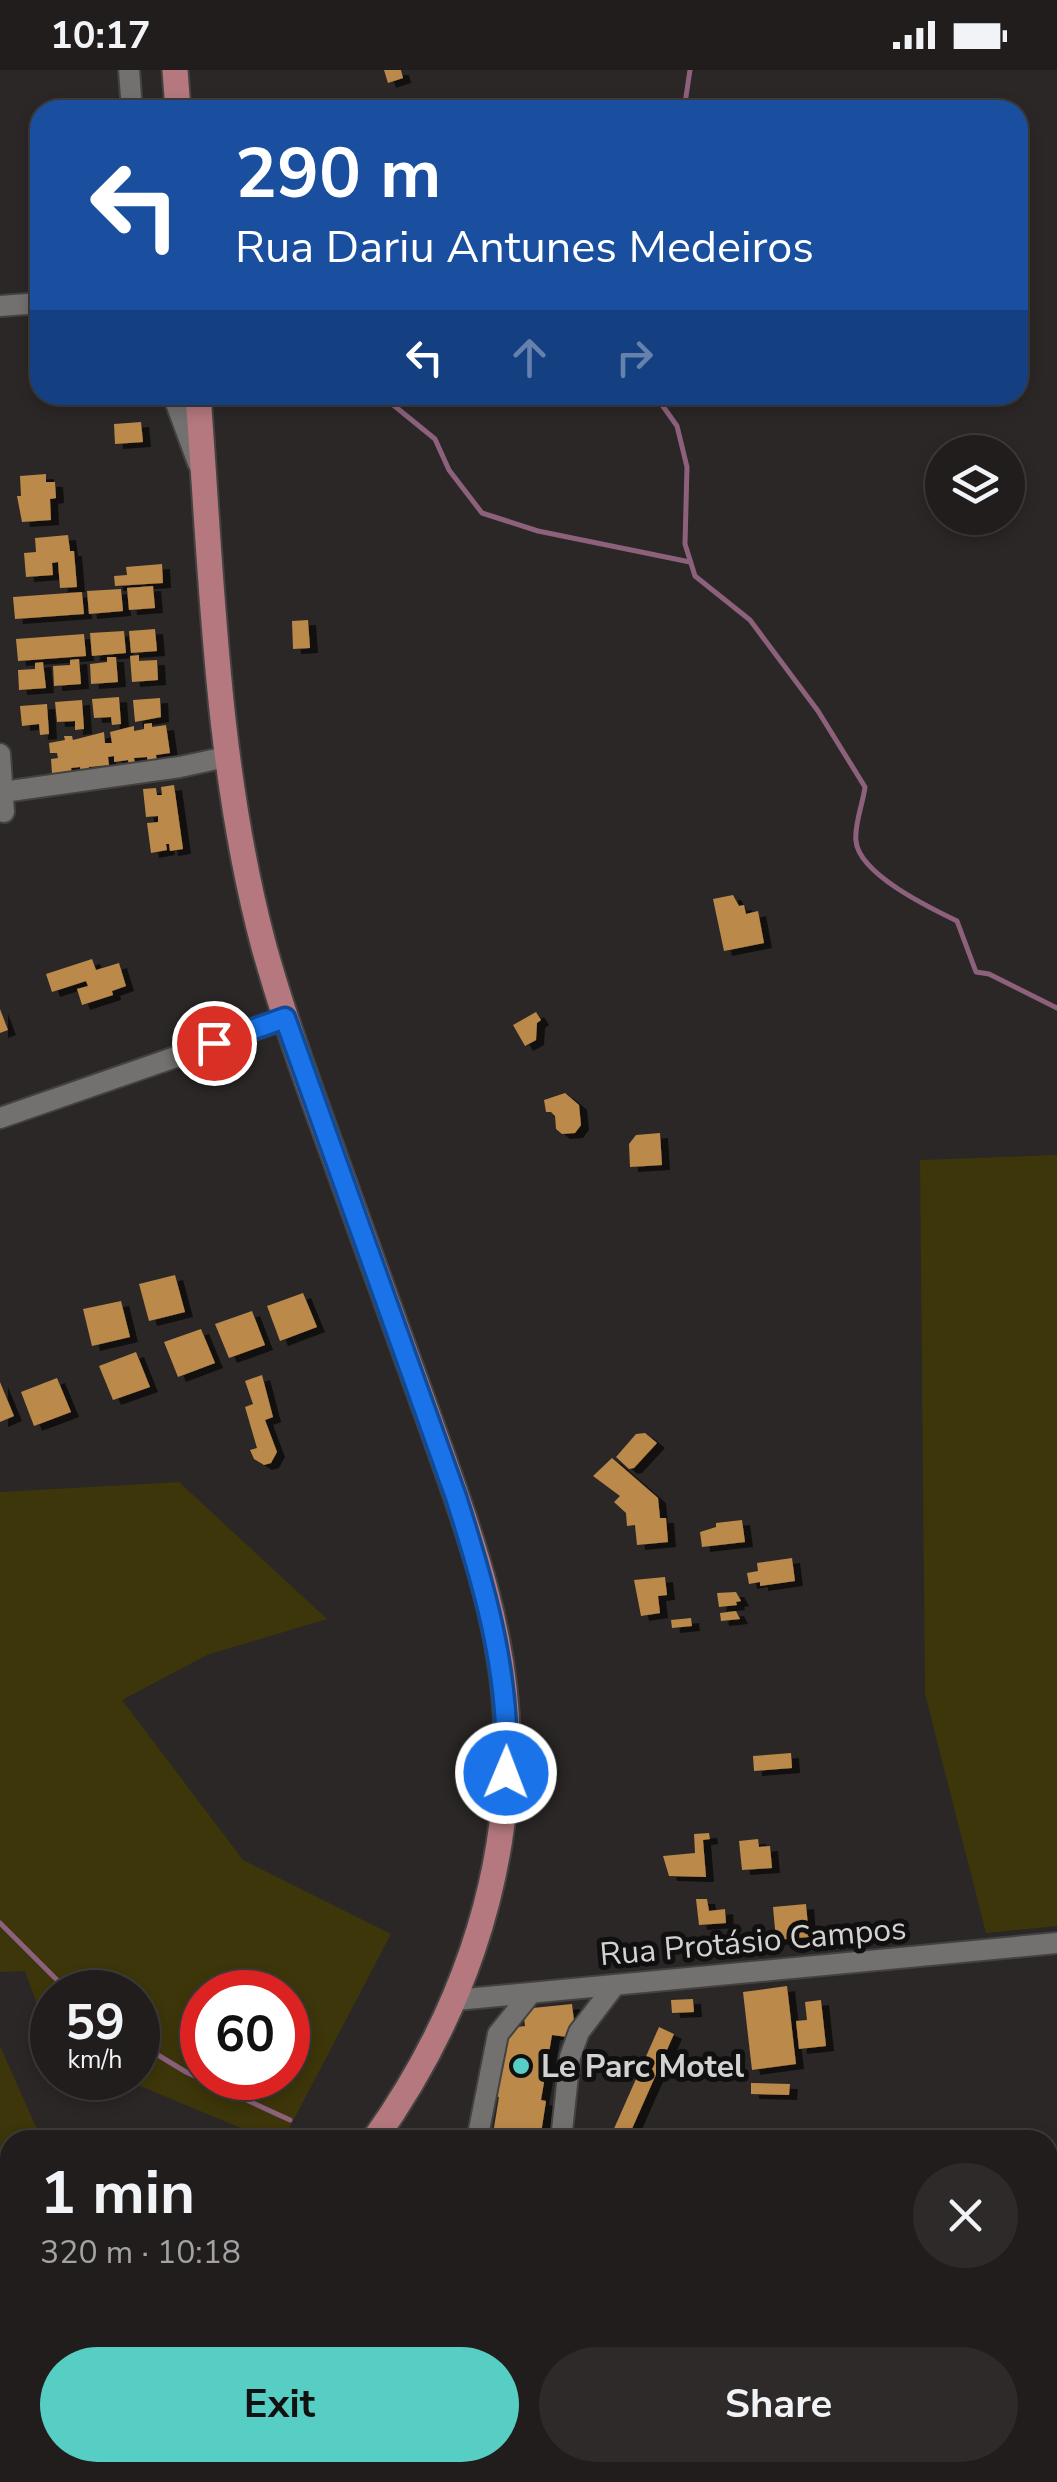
<!DOCTYPE html>
<html lang="en">
<head>
<meta charset="utf-8">
<style>
	:root { --surface:#201d1c; --page:#2d2a29; --text:#f1f3f6; --muted:#a2a2a3; --line:#3d3b3b; --accent:#56cec3 }
	body { margin:0; font-family:"Nunito Sans",sans-serif; background:var(--page); color:var(--text); height:100vh; display:flex; flex-direction:column; font-size:38px; white-space:nowrap }
	* { box-sizing:border-box; margin:0 }
	p { font-size:32px; color:var(--muted) }
	.icon { flex:none; width:55px; height:55px; fill:none; stroke:currentColor; stroke-width:2; stroke-linecap:round; stroke-linejoin:round }
	.map { position:relative; flex:1; overflow:hidden }
	.details { position:absolute; left:0px; top:2060px; width:1058px; height:352px; display:flex; flex-direction:column; background:var(--surface); border-radius:30px 30px 0 0; box-shadow:0 5px 15px #0003,0 0 0 2px var(--line) }
	.details>* { flex:none }
	.top-card { position:absolute; left:30px; top:30px; width:998px; height:305px; border-radius:30px; box-shadow:0 5px 15px #0003,0 0 0 2px var(--line); background:#1a4fa0; color:#fff; overflow:hidden }
	.fabs { position:absolute; left:925px; top:365px; display:grid; gap:20px }
	.fabs a { display:grid; place-items:center; width:100px; height:100px; border-radius:50%; background:var(--surface); box-shadow:0 5px 15px #0003,0 0 0 2px var(--line); font-size:50px }
	.speed { position:absolute; left:30px; top:1900px; display:flex; gap:20px; font-size:50px; font-weight:700; text-align:center }
	.speed>* { display:grid; place-content:center; width:130px; height:130px; border-radius:50%; background:var(--surface); box-shadow:0 5px 15px #0003,0 0 0 2px var(--line); line-height:1 }
	.speed small { font-size:25px; font-weight:400 }
	.speed .limit { border:15px solid #d22; background:#fff; color:#111 }
	.pin { position:absolute; display:grid; place-items:center; width:85px; height:85px; color:#fff; margin:-42px; border:5px solid #fff; border-radius:50%; box-shadow:0 2px 10px #0007 }
	.me { position:absolute; width:110px; margin:-55px; rotate:1deg; stroke-linejoin:round; filter:drop-shadow(0 0 8px #0008) }
	.turn { display:flex; align-items:center; gap:35px; height:210px; padding:0 40px; font-size:45px }
	.turn .icon { width:130px; height:130px; stroke-width:2.5 }
	.turn b { display:block; font-size:70px; line-height:85px }
	.lanes { display:flex; align-items:center; height:95px; padding:0 40px; background:#0003; justify-content:center; gap:50px; direction:ltr }
	.lanes .off { opacity:.35 }
	.round { display:grid; place-items:center; flex:none; width:105px; height:105px; border-radius:52px; background:var(--page) }
	.head { display:flex; align-items:center; justify-content:space-between; height:170px; padding:0 40px }
	h1 { font-size:60px; font-weight:700; line-height:75px }
	.button { display:flex; gap:20px; margin-top:auto; padding:20px 40px }
	.button a { flex:1; height:115px; border-radius:60px; background:var(--accent); color:#111; font-size:40px; font-weight:700; line-height:115px; text-align:center }
	.button a+a { background:var(--page); color:var(--text) }
	.status { display:flex; justify-content:space-between; align-items:center; height:70px; padding:0 50px; background:var(--surface); direction:ltr }
	.status svg { height:28px; fill:currentColor }
	.map>svg:first-child { display:block }
</style>
</head>
<body>
<div class="status"><b>10:17</b><svg viewBox="0 0 49 12"><path d="M0 12V9h3v3zM5 12V6h3v6zM10 12V3h3v9zM15 12V0h3v12zM26 1h20v11H26zM47 4h2v5h-2z"/></svg></div>
<div class="map">
<svg width="1057" height="2412" viewBox="0 0 1057 2412">
	<defs>
		<filter id="shadow"><feDropShadow dx="8" dy="5" stdDeviation="0" flood-color="#0009"/></filter>
	</defs>
	<rect width="100%" height="100%" fill="#2a2726"/>
	<!-- green -->
	<g fill="#3d360a" fill-rule="evenodd">
		<path d="M1057 1085V1856L986 1863 925 1624 920 1090Z"/>
		<path d="M179 1412 327 1549 207 1585 122 1630 243 1790 391 1864 283 2070H270L121 2008H138V1922H52V1975L25 1901 0 1902V1422ZM202 1922H288V2008H202Z"/>
		<path d="M0 1976 36 2057 52 2070H10V2129L0 2128Z"/>
	</g>
	<g fill="none" stroke-linecap="round" stroke-linejoin="round">
		<!-- stream -->
		<g stroke="#8d617c" stroke-width="5">
			<path d="M684 40 690 0"/>
			<path d="M381 325 435 369 449 400 482 443 538 461 690 492"/>
			<path d="M655 325 677 356 687 397 685 474 695 506 750 550 818 641 865 717C863 734 854 754 856 771 859 804 930 838 957 851L976 902 989 904 1057 938"/>
			<path d="M0 1853 69 1922"/>
			<path d="M138 1973 186 2002 290 2050"/>
		</g>
	</g>
	<!-- building -->
	<g fill="#bb894a" filter="url(#shadow)">
		<path d="M384 0H401L403 8 388 13Z"/>
		<path d="M141 352 143 372 115 374 114 354Z"/>
		<path d="M46 404V412H55L56 428 50 429 51 450 22 452 17 426H21L20 406Z"/>
		<path d="M68 465 70 481H74L77 517 60 518 58 492 52 493 53 505 26 507 24 483 36 482 35 468Z"/>
		<path d="M162 494 163 513 115 516 114 506 127 505 126 497Z"/>
		<path d="M153 516 155 538 129 540 127 518Z"/>
		<path d="M121 519 123 541 89 544 87 521Z"/>
		<path d="M82 522 84 544 15 549 13 527Z"/>
		<path d="M308 550 310 578 293 579 292 551Z"/>
		<path d="M155 559 157 581 131 583 129 561Z"/>
		<path d="M124 561 126 583 92 586 90 563Z"/>
		<path d="M84 564 86 586 18 591 16 569Z"/>
		<path d="M139 585V591L157 590 158 610 132 612 130 586Z"/>
		<path d="M107 587H116L118 612 91 614 90 594 107 592Z"/>
		<path d="M79 589 81 614 54 616 53 596 70 595V590Z"/>
		<path d="M43 592 46 618 19 620 18 600 35 599V593Z"/>
		<path d="M119 627 121 654 112 655 111 647 94 648 92 629Z"/>
		<path d="M160 628 161 647 135 652 133 630Z"/>
		<path d="M82 630 84 659 75 660V651L57 652 55 632Z"/>
		<path d="M47 634 49 664 40 665 39 654 22 656 20 636Z"/>
		<path d="M152 653V657L166 655 170 683 156 685 157 692 148 693 147 687 134 688 135 694 129 695 128 690 114 692V686L108 687 109 695 89 697V701L81 702 80 697 71 698 72 703H52L51 689 58 688 57 683H50L49 673 65 670 64 666H72L73 670 104 662 105 673H112L110 662 134 656V661L144 659V654Z"/>
		<path d="M174 715 183 779 170 781 169 774H166L167 780 151 783 147 753 158 752V746L146 747 143 719 156 718 157 725H162L161 717Z"/>
		<path d="M733 825 739 836 744 835 746 844 758 841 764 873 724 881 713 829Z"/>
		<path d="M92 889 96 900 119 893 126 916 112 921 113 925 82 935 77 919 88 916 86 911 52 922 46 904Z"/>
		<path d="M0 939 8 960 0 963Z"/>
		<path d="M536 942 541 950 537 953 536 970 525 976 513 955Z"/>
		<path d="M565 1023 579 1035 581 1055 575 1063 562 1064 556 1059 555 1046 551 1042H546L544 1030Z"/>
		<path d="M660 1063 662 1095 630 1097 629 1074 636 1065Z"/>
		<path d="M175 1205 185 1242 149 1251 139 1214Z"/>
		<path d="M303 1223 317 1257 280 1271 267 1236Z"/>
		<path d="M121 1231 130 1267 92 1276 83 1239Z"/>
		<path d="M252 1241 265 1275 229 1288 215 1254Z"/>
		<path d="M201 1259 215 1293 178 1307 164 1272Z"/>
		<path d="M136 1282 150 1317 113 1330 99 1296Z"/>
		<path d="M262 1305 273 1347 265 1350 277 1382 271 1393 264 1395 254 1389 250 1380 257 1378 245 1337 253 1334 245 1311Z"/>
		<path d="M57 1308 71 1342 34 1356 21 1322Z"/>
		<path d="M0 1312 14 1346 0 1352Z"/>
		<path d="M645 1363 657 1373 634 1398 629 1399 616 1387 636 1364Z"/>
		<path d="M612 1388 658 1428 660 1448H666L668 1472 637 1475 635 1455 627 1456 626 1443 614 1432 620 1426 593 1406Z"/>
		<path d="M742 1450 745 1472 702 1477 700 1462 716 1457V1453Z"/>
		<path d="M792 1488 795 1511 760 1516V1512L749 1514 747 1503 758 1501 757 1493Z"/>
		<path d="M665 1507 667 1525 658 1526 660 1543 641 1546 634 1510Z"/>
		<path d="M736 1522 741 1531 736 1532 737 1535 719 1537 717 1523Z"/>
		<path d="M736 1541 740 1549 721 1551 720 1543Z"/>
		<path d="M691 1548 692 1556 672 1558 671 1550Z"/>
		<path d="M791 1683 792 1698 754 1701 753 1686Z"/>
		<path d="M709 1763 710 1769 703 1770 706 1807 669 1806 663 1786 695 1783 694 1764Z"/>
		<path d="M758 1769 759 1777 770 1776 772 1798 742 1800 739 1771Z"/>
		<path d="M696 1829H707L709 1841 725 1839 726 1853 699 1855Z"/>
		<path d="M806 1834 809 1867 776 1870 773 1837Z"/>
		<path d="M787 1916 796 1994 752 2000 743 1922Z"/>
		<path d="M693 1929 694 1942 672 1943 671 1930Z"/>
		<path d="M821 1930 826 1976 799 1979 796 1951 807 1950 805 1932Z"/>
		<path d="M572 1934 576 1968 552 1965 541 2030 546 2031 540 2070H492L499 2027 493 2026 509 1958 525 1956 523 1939Z"/>
		<path d="M659 1957 674 1964 627 2070H609Z"/>
		<path d="M751 2013 790 2014 789 2025 751 2024Z"/>
		<path d="M1057 2158V2181L1048 2174Z"/>
		<path d="M1048 2343 1057 2352V2379L1048 2373Z"/>
		<path d="M909 2402H930L924 2412Z"/>
		<path d="M984 2402H1018L1012 2412H998Z"/>
	</g>
	<g fill="none" stroke-linecap="round" stroke-linejoin="round">
		<!-- minor casing -->
		<g stroke="#444241" stroke-width="24">
			<g id="minor">
				<path d="M129 0 132 40"/>
				<path d="M0 236 40 233"/>
				<path d="M173 325 198 393"/>
				<path d="M0 684 4 742"/>
				<path d="M3 722 180 697 226 687"/>
				<path d="M0 1048 285 949"/>
				<path d="M456 1930 1057 1873"/>
				<path d="M477 2070 498 1964 531 1923"/>
				<path d="M561 2070 570 1987 579 1962 615 1915"/>
				<path d="M1048 2264 1057 2250"/>
				<path d="M1048 2319 1057 2325"/>
				<path d="M949 2412 955 2402"/>
			</g>
		</g>
		<!-- major casing -->
		<g stroke="#444241" stroke-width="29">
			<g id="major">
				<path d="M175 0 178 40"/>
				<path d="M198 325C212 510 216 698 264 877 283 945 307 1011 331 1077 363 1165 395 1254 427 1343 464 1448 507 1557 507 1670 508 1816 458 1952 374 2070"/>
				<path d="M0 2315 10 2313"/>
				<path d="M0 2342 10 2336"/>
				<path d="M0 2403 16 2412"/>
			</g>
		</g>
		<!-- minor -->
		<use href="#minor" stroke="#73716f" stroke-width="20"/>
		<!-- major -->
		<use href="#major" stroke="#b4787e" stroke-width="25"/>
	</g>
	<g fill="none" stroke-linecap="round" stroke-linejoin="round">
		<!-- route casing -->
		<g stroke="#114b97" stroke-width="25">
			<path id="route" d="M214 973 285 948 456 1427C485 1518 511 1607 506 1703"/>
		</g>
		<!-- route -->
		<use href="#route" stroke="#1a73e8" stroke-width="18"/>
	</g>
	<!-- markers -->
	<circle fill="#56cec3" stroke="#111010" stroke-width="4" cx="521" cy="1996" r="10"/>
	<g text-anchor="middle" stroke-width="10" stroke-linejoin="round" paint-order="stroke">
		<!-- street labels -->
		<g font-size="32" fill="#d4d2d1" stroke="#111010">
			<text transform="translate(753 1871) rotate(-5)" y="11">Rua Protásio Campos</text>
		</g>
		<!-- poi labels -->
		<g font-size="32" font-weight="bold" fill="#d4d2d1" stroke="#111010" text-anchor="start">
			<text x="541" y="2007">Le Parc Motel</text>
		</g>
	</g>
</svg>
<div class="fabs">
<a><svg class="icon" aria-label="layers" viewBox="0 0 24 24"><path d="M12 4l9 5-9 5-9-5zM3 14l9 5 9-5"/></svg></a>
</div>
<div class="speed"><div>59<small>km/h</small></div><div class="limit">60</div></div>
<div class="pin" style="left:214px;top:973px;background:#d93025"><svg class="icon" aria-label="arrive" viewBox="0 0 24 24"><path d="M6 21V4h12l-3 4 3 4H6"/></svg></div>
<svg class="me" style="left:506px;top:1703px" viewBox="-20 -20 40 40"><circle r="17" fill="#1a73e8" stroke="#fff" stroke-width="3"/><path d="M0-11L8 9 0 5-8 9z" fill="#fff"/></svg>
<div class="top-card">
<div class="turn"><svg class="icon" aria-label="left" viewBox="0 0 24 24"><path d="M17 20v-9H6M10 6l-5 5 5 5"/></svg><div><b>290 m</b>Rua Dariu Antunes Medeiros</div></div>
<div class="lanes"><svg class="icon" aria-label="left" viewBox="0 0 24 24"><path d="M17 20v-9H6M10 6l-5 5 5 5"/></svg><svg class="icon off" aria-label="ahead" viewBox="0 0 24 24"><path d="M12 20V5M6 11l6-6 6 6"/></svg><svg class="icon off" aria-label="right" viewBox="0 0 24 24"><path d="M7 20v-9h11M14 6l5 5-5 5"/></svg></div>
</div>
<section class="details">
<div class="head"><div><h1>1 min</h1><p>320 m · 10:18</p></div><a class="round"><svg class="icon" aria-label="close" viewBox="0 0 24 24"><path d="M6 6l12 12M18 6L6 18"/></svg></a></div>
<div class="button"><a>Exit</a><a>Share</a></div>
</section>
</div>
</body>
</html>
